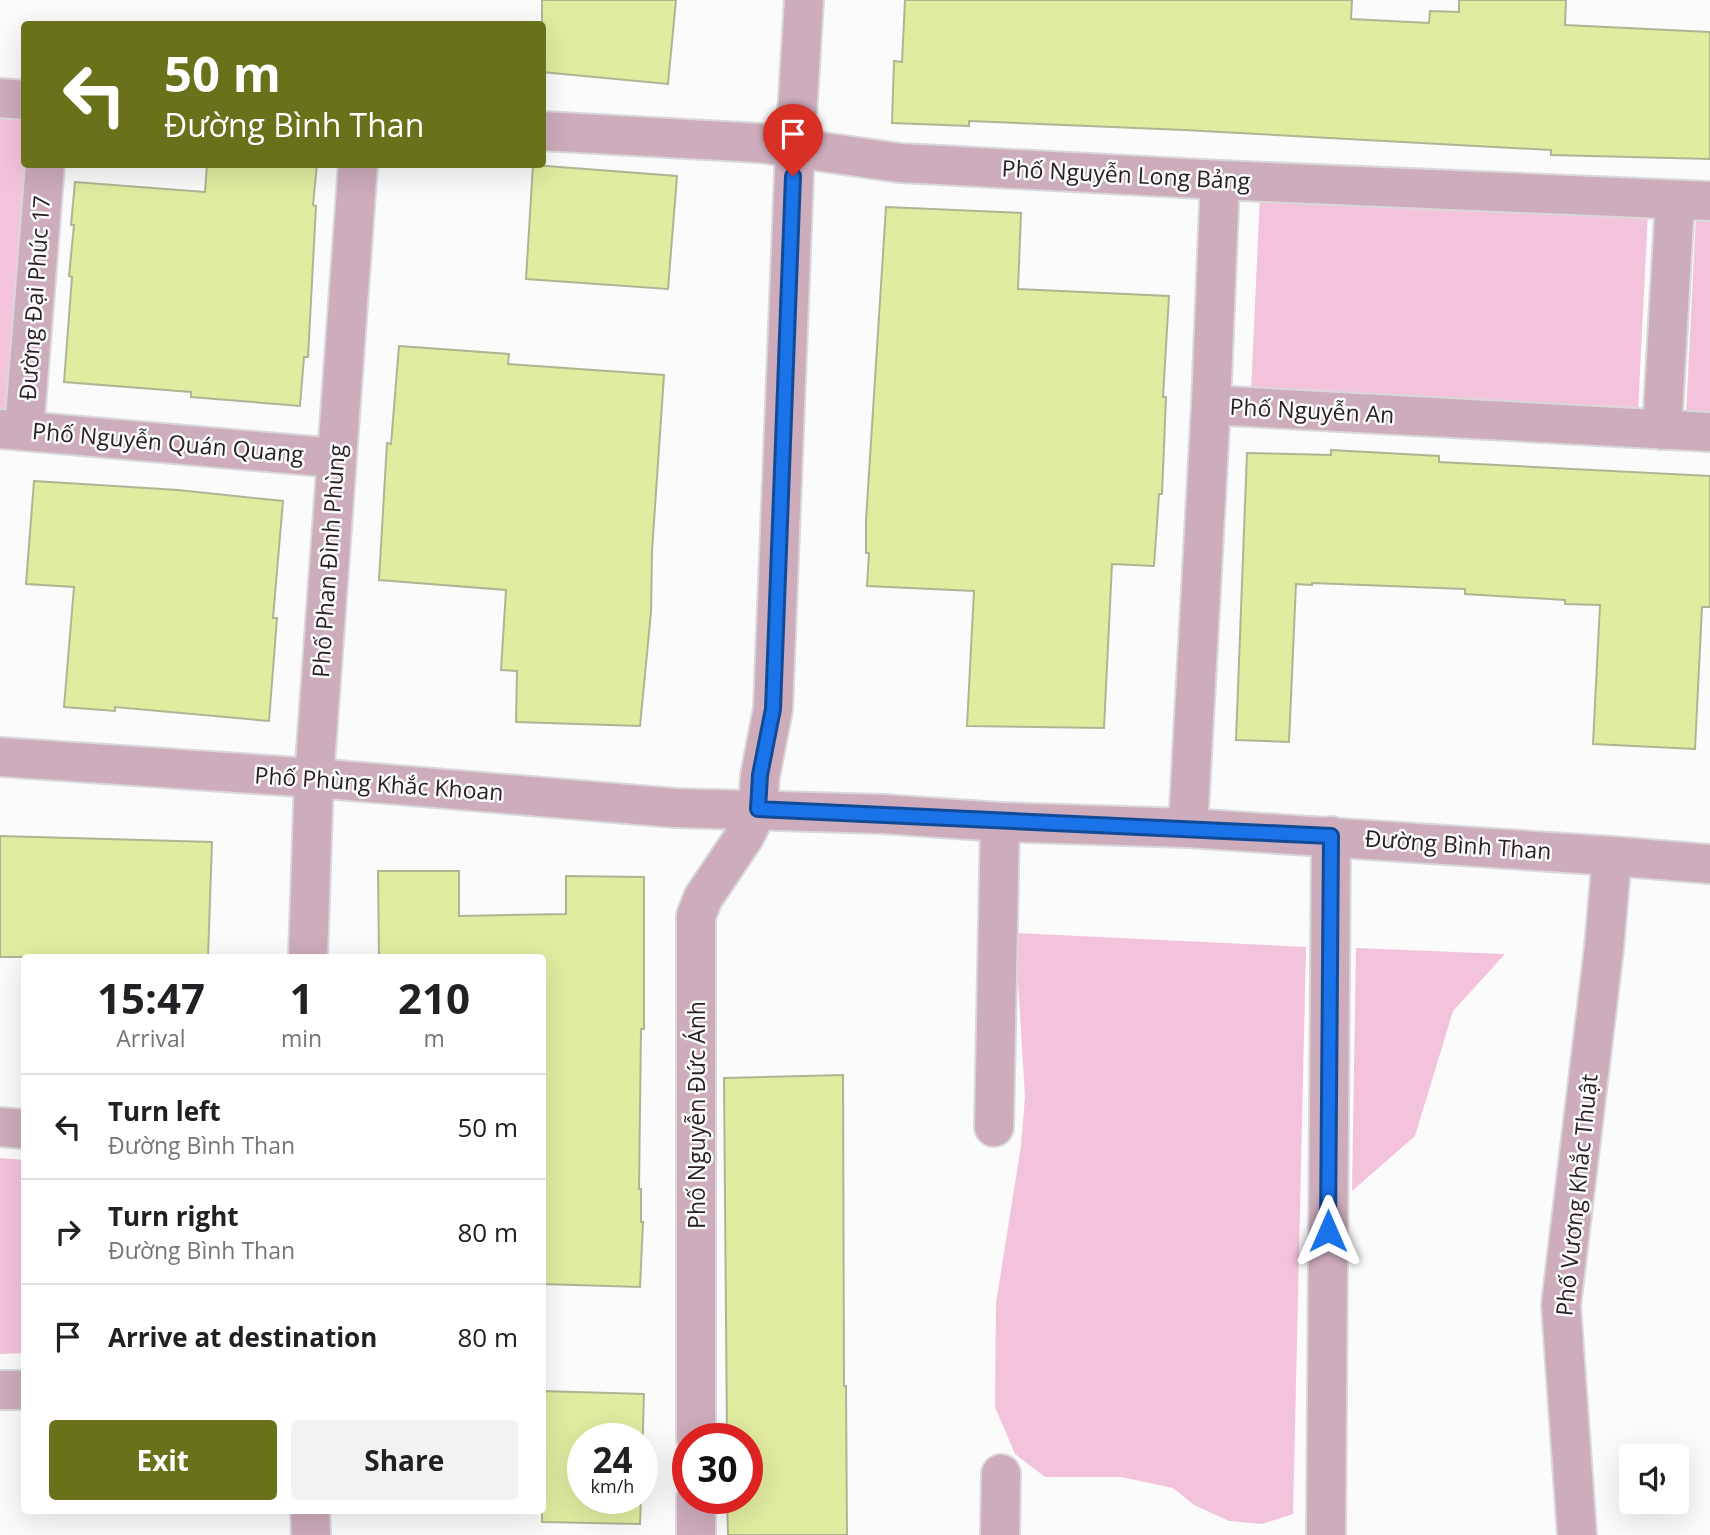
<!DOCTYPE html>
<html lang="en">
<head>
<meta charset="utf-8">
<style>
	:root { --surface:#fff; --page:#f2f2f2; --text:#202124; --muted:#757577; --line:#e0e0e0; --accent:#69721a }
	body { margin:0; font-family:"Open Sans",sans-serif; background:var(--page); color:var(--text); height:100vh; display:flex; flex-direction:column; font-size:26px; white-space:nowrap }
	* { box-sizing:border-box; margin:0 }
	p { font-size:23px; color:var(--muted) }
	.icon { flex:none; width:38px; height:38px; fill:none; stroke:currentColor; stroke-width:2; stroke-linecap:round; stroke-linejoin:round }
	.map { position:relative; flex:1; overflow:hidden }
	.panel { position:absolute; left:21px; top:954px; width:525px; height:560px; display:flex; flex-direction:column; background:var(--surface); border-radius:7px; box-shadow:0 7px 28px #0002 }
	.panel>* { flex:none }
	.hud { position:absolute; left:21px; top:21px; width:525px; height:147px; border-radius:7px; box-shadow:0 7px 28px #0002; background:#69721a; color:#fff; overflow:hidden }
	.buttons { position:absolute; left:1619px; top:1444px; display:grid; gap:14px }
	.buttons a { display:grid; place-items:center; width:70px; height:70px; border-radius:7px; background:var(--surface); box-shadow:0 7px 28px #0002; font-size:35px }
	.speed { position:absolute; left:567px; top:1423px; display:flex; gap:14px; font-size:35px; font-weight:700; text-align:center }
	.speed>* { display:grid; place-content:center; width:91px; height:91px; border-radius:50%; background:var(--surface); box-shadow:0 7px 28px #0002; line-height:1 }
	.speed small { font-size:18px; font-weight:400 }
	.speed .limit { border:10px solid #d22; background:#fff; color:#111 }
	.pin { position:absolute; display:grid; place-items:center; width:60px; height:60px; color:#fff; margin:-72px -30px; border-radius:50% 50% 50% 0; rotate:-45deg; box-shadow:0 0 7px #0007 }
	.pin .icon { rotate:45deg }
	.me { position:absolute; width:77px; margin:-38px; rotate:0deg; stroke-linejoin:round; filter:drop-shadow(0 0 5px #0008) }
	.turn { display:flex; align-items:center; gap:24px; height:147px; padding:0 28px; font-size:32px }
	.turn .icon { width:91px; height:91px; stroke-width:2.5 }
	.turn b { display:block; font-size:49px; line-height:60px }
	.eta { display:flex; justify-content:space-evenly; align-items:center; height:119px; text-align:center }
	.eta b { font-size:42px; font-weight:700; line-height:49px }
	.primary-button { display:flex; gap:14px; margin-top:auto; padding:14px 28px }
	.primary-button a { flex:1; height:80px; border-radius:7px; background:var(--accent); color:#fff; font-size:28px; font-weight:700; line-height:80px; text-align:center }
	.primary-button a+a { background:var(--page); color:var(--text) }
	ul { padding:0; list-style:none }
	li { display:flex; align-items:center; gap:21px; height:105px; padding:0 28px; border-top:2px solid var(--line) }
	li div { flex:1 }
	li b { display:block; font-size:26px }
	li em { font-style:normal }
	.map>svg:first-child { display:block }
</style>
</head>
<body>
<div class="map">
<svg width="1710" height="1535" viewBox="0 0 1710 1535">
	<rect width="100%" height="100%" fill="#fbfbfb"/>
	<!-- green -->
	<g fill="#f3c3db">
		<path d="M0 98 24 100V164L45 165 24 431 0 429Z"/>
		<path d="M1260 195 1648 212 1638 411 1251 393Z"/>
		<path d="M1696 215H1710V415L1686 414Z"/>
		<path d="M1015 933 1306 947 1293 1514 1262 1524 1229 1521 1194 1505 1173 1488 1121 1477H1045L1015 1454 995 1407 996 1303 1021 1146 1025 1097Z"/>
		<path d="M1356 948 1505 954 1453 1011 1415 1136 1352 1191Z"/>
		<path d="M0 1158 24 1160V1353L0 1354Z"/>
	</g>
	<!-- building -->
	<g fill="#e1eca1" stroke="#afb593" stroke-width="2">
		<path d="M542 0H676L668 84 542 72Z"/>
		<path d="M905 0H1352L1351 19 1429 23 1430 11 1459 12V0H1566L1565 25 1710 32V159L1551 155V150L1184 130 969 121V126L892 123 894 61 902 62Z"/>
		<path d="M207 164H317L313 205 316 206 308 357H304L300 406 191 397V392L64 382 72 277 69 276 74 225H71L75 182 205 192Z"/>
		<path d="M533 165 677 176 668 289 526 279Z"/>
		<path d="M886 207 1021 213 1018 289 1169 296 1163 397H1166L1162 494H1159L1154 566 1112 564 1104 728 967 726 974 591 867 586 869 553H866V520Z"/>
		<path d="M399 346 509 354 508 364 664 375 652 551 651 612 640 726 516 722 517 671 501 670 506 590 379 580 387 443 391 444Z"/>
		<path d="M1331 450 1439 456V462L1710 476V607H1702L1695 749 1593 744 1600 605 1565 604V600L1465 594V589L1312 583V585L1296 584 1289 742 1236 740 1247 453 1331 455Z"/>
		<path d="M34 481 178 490 283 501 273 618H277L269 721 115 707V711L64 707 74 587 26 584Z"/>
		<path d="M0 836 212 842 208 957H0Z"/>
		<path d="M378 871H459V916L566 914V876L644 877V1029H641L639 1189H641V1222H643L640 1287 542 1284V957H379Z"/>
		<path d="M843 1075 844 1386H846L847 1535H728L727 1498H747V1438H727L724 1078Z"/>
		<path d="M542 1391 644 1394 642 1461V1438H583V1498H641L640 1524 542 1522Z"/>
	</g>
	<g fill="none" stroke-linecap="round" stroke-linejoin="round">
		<!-- minor casing -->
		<g stroke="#dad7d9" stroke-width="42">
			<g id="minor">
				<path d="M0 98 24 100"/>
				<path d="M542 131 760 143 900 163 940 165 1220 180 1710 201"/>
				<path d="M1211 405 1220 180"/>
				<path d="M0 429 336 458"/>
				<path d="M1662 430 1675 200"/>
				<path d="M24 431 45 164"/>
				<path d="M0 757 314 778 675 808 882 814 1000 822 1188 828 1612 856 1710 864"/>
				<path d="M1188 828 1211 405 1710 432"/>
				<path d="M308 957 314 778 358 164"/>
				<path d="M0 1127 24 1129"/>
				<path d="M994 1127 1000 822"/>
				<path d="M0 1390H24"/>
				<path d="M696 1438V916L703 898 744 837 758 809 760 776 773 709 795 149 804 0"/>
				<path d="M310 1510 311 1535"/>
				<path d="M696 1535V1498"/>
				<path d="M1000 1535 1001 1474"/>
				<path d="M1326 1535 1331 836"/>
				<path d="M1577 1535 1561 1305 1604 948 1612 856"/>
			</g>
		</g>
		<!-- minor -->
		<use href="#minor" stroke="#cdacbc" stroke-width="38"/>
	</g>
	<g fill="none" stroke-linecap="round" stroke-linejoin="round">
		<!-- route casing -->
		<g stroke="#114b97" stroke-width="18">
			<path id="route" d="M793 176 773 709 760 775 758 809 1331 836 1328 1231"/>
		</g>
		<!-- route -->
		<use href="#route" stroke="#1a73e8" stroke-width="12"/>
	</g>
	<g text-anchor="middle" stroke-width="5" stroke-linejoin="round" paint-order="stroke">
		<!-- street labels -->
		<g font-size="23" fill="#2a1d24" stroke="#fbfbfb">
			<text transform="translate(1126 175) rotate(3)" y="8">Phố Nguyễn Long Bảng</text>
			<text transform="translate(35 298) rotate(-86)" y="8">Đường Đại Phúc 17</text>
			<text transform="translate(1312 411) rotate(3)" y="8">Phố Nguyễn An</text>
			<text transform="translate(168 443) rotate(5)" y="8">Phố Nguyễn Quán Quang</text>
			<text transform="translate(329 561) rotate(-86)" y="8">Phố Phan Đình Phùng</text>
			<text transform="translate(379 784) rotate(4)" y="8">Phố Phùng Khắc Khoan</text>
			<text transform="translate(1458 845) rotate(4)" y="8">Đường Bình Than</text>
			<text transform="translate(697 1115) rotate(-90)" y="8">Phố Nguyễn Đức Ánh</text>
			<text transform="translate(1577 1195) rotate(-84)" y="8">Phố Vương Khắc Thuật</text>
		</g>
	</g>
</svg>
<div class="buttons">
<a><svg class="icon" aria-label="sound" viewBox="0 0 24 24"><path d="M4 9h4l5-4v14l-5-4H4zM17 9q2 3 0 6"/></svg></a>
</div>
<div class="speed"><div>24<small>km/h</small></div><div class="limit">30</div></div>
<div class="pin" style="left:793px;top:176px;background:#d93025"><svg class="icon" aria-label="arrive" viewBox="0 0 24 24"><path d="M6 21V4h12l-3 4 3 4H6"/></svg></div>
<svg class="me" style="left:1328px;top:1231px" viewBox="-20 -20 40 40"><path d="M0-17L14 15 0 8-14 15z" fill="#1a73e8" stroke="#fff" stroke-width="4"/></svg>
<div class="hud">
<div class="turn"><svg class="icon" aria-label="left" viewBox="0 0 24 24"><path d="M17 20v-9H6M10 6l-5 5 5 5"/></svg><div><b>50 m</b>Đường Bình Than</div></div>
</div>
<section class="panel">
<div class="eta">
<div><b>15:47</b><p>Arrival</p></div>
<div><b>1</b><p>min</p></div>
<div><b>210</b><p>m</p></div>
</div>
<ul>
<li><svg class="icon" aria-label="left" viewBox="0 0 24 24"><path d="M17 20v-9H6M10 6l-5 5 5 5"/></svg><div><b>Turn left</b><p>Đường Bình Than</p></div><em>50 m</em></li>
<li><svg class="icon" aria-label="right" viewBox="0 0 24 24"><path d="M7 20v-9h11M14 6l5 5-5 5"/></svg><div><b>Turn right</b><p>Đường Bình Than</p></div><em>80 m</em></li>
<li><svg class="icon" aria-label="arrive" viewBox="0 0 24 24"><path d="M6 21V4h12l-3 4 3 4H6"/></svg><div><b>Arrive at destination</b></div><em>80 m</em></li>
</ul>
<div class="primary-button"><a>Exit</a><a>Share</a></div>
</section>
</div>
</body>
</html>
